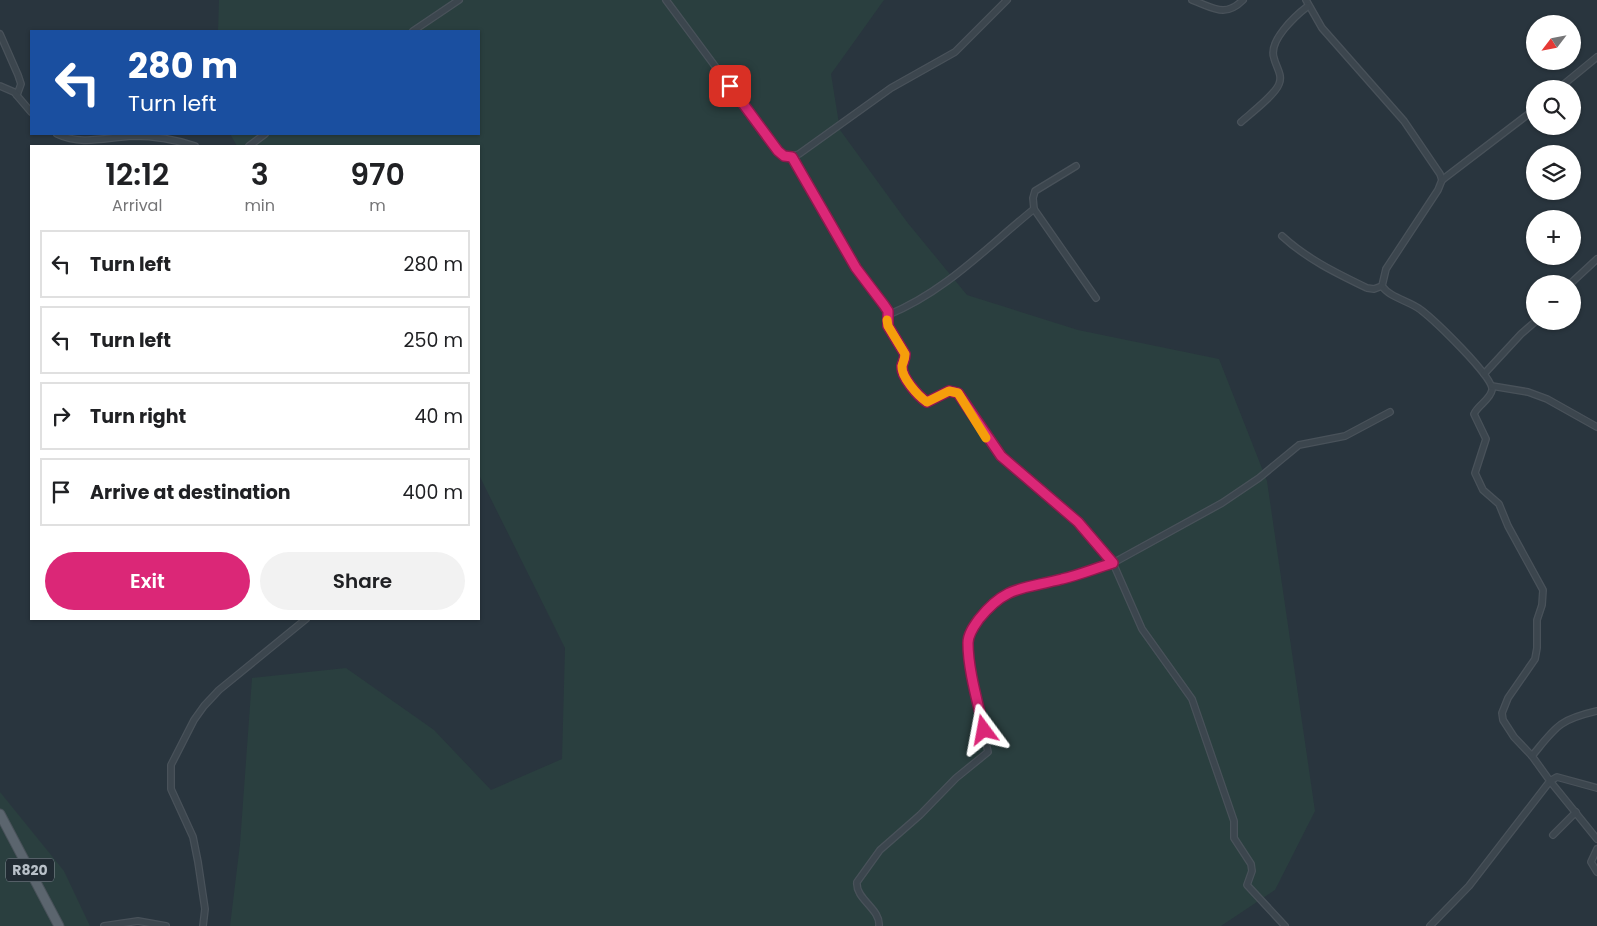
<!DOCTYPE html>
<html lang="en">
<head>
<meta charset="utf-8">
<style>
	:root { --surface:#fff; --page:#f2f2f2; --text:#202124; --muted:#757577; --line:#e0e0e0; --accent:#db2777 }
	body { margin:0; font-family:Poppins,sans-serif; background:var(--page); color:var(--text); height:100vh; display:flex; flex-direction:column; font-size:19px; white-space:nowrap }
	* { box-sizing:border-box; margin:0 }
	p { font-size:16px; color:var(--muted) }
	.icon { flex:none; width:28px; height:28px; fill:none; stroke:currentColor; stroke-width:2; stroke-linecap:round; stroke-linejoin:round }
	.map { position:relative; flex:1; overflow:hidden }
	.sheet { position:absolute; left:30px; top:145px; width:450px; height:475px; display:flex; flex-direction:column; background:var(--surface); border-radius:0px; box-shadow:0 1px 4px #0004 }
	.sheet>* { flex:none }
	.top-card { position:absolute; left:30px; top:30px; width:450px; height:105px; border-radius:0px; box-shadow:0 1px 4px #0004; background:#1a4fa0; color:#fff; overflow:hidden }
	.needle { width:32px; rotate:238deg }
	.controls { position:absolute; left:1526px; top:15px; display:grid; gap:10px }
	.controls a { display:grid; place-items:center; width:55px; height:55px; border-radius:50%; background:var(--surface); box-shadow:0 1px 4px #0004; font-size:25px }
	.pin { position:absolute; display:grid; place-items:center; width:42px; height:42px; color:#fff; margin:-21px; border-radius:10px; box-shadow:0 2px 8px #0006 }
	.me { position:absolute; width:55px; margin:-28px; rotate:347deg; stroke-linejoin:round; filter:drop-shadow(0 0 4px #0008) }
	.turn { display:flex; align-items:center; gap:18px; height:105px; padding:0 15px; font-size:22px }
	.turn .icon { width:65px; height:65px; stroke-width:2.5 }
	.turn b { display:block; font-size:35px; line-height:42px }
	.eta { display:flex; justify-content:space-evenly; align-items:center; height:85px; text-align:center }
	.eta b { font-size:30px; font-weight:600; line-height:35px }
	.action { display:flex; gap:10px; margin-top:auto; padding:10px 15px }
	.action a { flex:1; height:58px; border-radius:30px; background:var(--accent); color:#fff; font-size:20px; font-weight:600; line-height:58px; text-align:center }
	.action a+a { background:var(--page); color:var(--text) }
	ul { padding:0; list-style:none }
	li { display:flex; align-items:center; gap:15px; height:68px; margin:0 10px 8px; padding:0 5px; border:2px solid var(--line); border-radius:0px }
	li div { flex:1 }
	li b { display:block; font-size:19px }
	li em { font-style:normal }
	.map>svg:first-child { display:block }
</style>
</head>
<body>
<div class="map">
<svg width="1597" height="926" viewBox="0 0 1597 926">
	<rect width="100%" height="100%" fill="#29353e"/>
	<!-- green -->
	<g fill="#2a3f3f">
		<path d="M219 0H884L831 74 840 130 907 222 967 295 1078 330 1219 359 1267 481 1315 811 1275 890 1221 926H230L240 844 252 678 346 668 434 730 491 790 562 759 565 648 479 475V146H237L230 134H479V31H218Z"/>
		<path d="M0 792 64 871 90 926H0Z"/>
	</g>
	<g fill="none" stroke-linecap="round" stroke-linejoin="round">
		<!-- minor casing -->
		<g stroke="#49525a" stroke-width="8">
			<g id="minor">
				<path d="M666 0 778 151 788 157 799 154 891 88 955 52 1007 0"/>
				<path d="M1192 0C1214 8 1225 18 1243 0"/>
				<path d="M1306 0 1322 28 1404 121 1440 174 1442 180 1438 190 1386 269 1382 286C1390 298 1410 301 1421 310 1434 320 1494 377 1492 390 1490 400 1478 405 1474 414L1486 439 1475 473 1483 490 1499 504 1508 526 1543 590 1542 605 1537 620V648L1535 659 1508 698 1502 713 1503 720 1514 737 1532 756 1550 781 1469 886 1430 926"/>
				<path d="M413 31 459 0"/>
				<path d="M0 34 18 75 21 84 17 95"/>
				<path d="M0 86 14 92 31 112"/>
				<path d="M1558 89 1597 57"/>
				<path d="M1241 122C1251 113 1275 95 1279 84 1283 75 1276 67 1274 58 1268 41 1295 16 1308 6"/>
				<path d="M57 134C82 146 107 137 133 136 155 136 174 139 195 146"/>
				<path d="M249 146 265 134"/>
				<path d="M792 157 855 268 884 305 888 311V326L905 355C905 359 903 362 902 366 901 377 918 396 927 401L949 391 958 393 1001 456 1078 522 1113 563 1142 629 1192 699 1234 821V838L1251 864 1252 871 1247 885 1285 926"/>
				<path d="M1442 180 1535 109"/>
				<path d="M1034 209 1096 298"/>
				<path d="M1282 236C1307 259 1336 273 1367 288L1374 289 1382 286"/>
				<path d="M1570 284 1597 259"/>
				<path d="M888 315C945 292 987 247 1034 209L1033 198 1035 191 1076 166"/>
				<path d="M1484 374 1521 334 1536 321"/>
				<path d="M1492 386 1528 392 1547 399 1597 427"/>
				<path d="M1532 756C1556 727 1558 720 1597 711"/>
				<path d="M1597 788 1557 777 1550 781 1597 839"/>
				<path d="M1553 835 1576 812"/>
				<path d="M1597 849 1591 862 1597 872"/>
				<path d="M104 926 138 921 166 926"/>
				<path d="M203 926 205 909 198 862 193 837 171 789V765L194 720 204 706 219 690 306 619"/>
				<path d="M879 926C881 909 855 899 857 882L880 850 920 815 956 778 988 752 975 692 968 643 972 630 995 601 1013 590 1064 579 1113 563 1222 503 1259 478 1299 445 1345 436 1390 412"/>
			</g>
		</g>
		<!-- primary casing -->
		<g stroke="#49525a" stroke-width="11">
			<path id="primary" d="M0 814 59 926"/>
		</g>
		<!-- minor -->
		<use href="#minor" stroke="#3c464e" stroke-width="5.5"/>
		<!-- primary -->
		<use href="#primary" stroke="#5b656e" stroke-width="9"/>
	</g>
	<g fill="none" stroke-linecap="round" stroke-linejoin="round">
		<!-- route casing -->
		<g stroke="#8e194d" stroke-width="12">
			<path id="route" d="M730 86 778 151 784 156 792 157 856 268 884 305 888 311V326L905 354C905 359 903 362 902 366 901 377 918 396 927 402L949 391 958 393 1001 456 1078 522 1113 563C1096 568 1079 575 1062 579 1024 589 1006 585 979 619 974 626 968 634 968 643 968 670 978 703 984 730"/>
		</g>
		<!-- route -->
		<use href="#route" stroke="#db2777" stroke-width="9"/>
		<!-- slow -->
		<path stroke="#f59e0b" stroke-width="9" d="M887 320 888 326 905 354C905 359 903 362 902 366 901 377 918 396 927 402L949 391 958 393 986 438"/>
	</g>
	<g text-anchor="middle" stroke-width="5" stroke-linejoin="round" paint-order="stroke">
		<!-- shield labels -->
		<rect fill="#212b33" stroke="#8b949c" stroke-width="1" x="6" y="858.5" width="48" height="23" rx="4"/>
		<g font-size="14" font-weight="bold" fill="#b9c1c9">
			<text x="30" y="875">R820</text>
		</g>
	</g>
</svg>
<div class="controls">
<a><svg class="needle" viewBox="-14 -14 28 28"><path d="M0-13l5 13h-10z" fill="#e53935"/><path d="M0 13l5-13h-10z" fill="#757577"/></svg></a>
<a><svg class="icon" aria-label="search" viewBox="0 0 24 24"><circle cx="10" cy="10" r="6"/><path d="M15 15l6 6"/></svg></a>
<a><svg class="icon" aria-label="layers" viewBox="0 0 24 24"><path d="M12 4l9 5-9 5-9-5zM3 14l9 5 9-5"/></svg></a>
<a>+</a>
<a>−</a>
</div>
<div class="pin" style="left:730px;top:86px;background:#d93025"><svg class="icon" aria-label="arrive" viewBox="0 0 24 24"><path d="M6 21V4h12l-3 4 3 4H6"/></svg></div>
<svg class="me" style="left:984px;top:730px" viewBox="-20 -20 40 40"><path d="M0-17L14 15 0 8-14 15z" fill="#db2777" stroke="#fff" stroke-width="4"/></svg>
<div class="top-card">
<div class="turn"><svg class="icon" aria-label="left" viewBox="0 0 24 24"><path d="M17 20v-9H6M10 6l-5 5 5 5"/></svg><div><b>280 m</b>Turn left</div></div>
</div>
<section class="sheet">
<div class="eta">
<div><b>12:12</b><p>Arrival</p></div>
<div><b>3</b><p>min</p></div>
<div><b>970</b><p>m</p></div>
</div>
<ul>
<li><svg class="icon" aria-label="left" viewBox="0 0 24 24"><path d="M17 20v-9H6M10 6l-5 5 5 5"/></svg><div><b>Turn left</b></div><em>280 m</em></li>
<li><svg class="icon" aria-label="left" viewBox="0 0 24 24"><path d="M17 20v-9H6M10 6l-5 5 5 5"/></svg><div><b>Turn left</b></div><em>250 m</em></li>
<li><svg class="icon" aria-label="right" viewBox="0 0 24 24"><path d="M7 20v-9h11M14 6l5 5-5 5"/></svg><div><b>Turn right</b></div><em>40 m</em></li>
<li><svg class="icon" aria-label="arrive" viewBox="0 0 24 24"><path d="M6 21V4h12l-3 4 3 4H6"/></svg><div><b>Arrive at destination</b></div><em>400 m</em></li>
</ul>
<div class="action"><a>Exit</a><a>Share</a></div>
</section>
</div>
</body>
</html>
